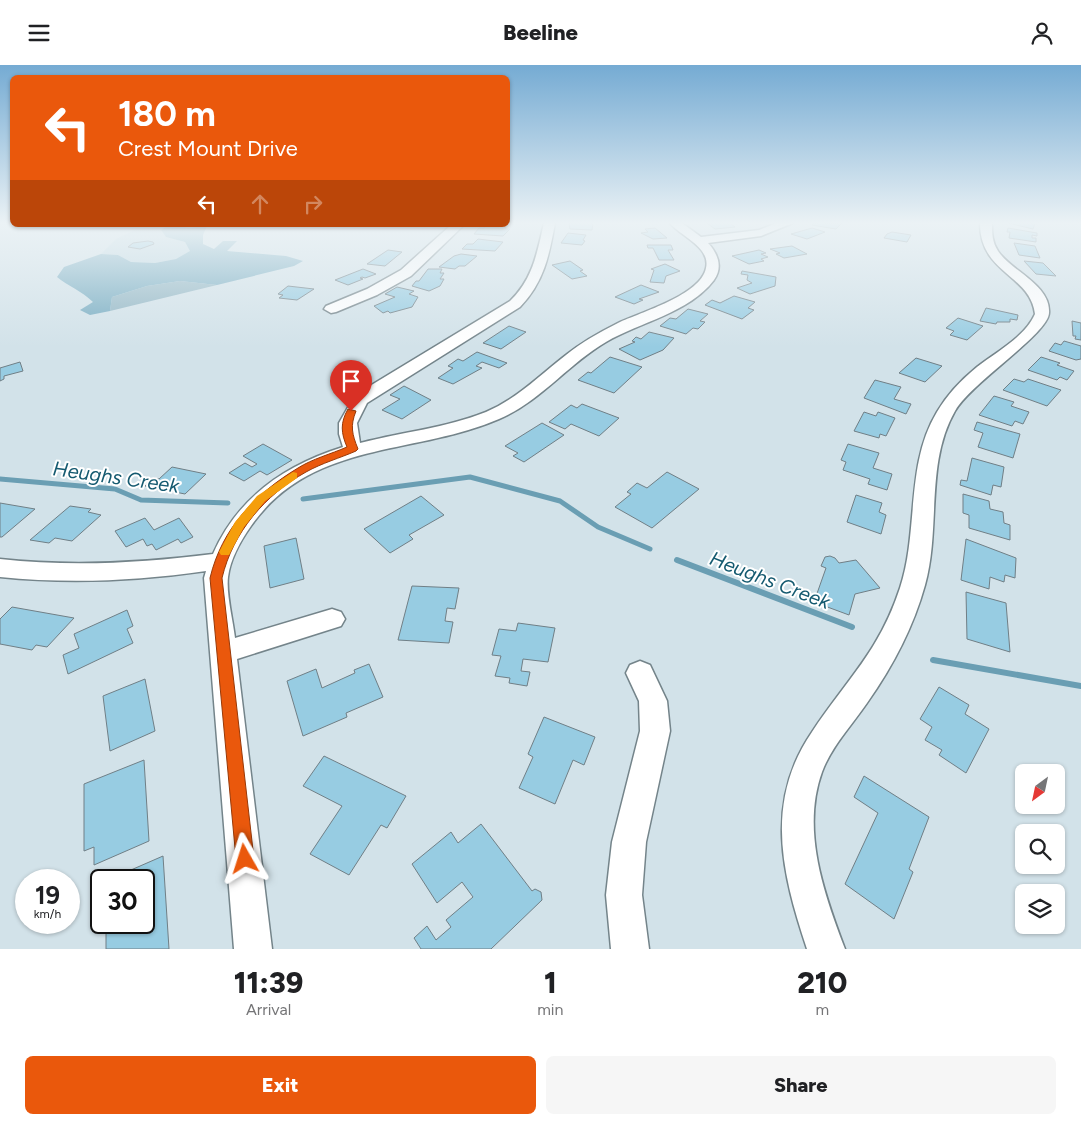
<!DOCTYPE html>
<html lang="en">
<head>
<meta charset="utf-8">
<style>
	:root { --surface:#fff; --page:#f6f6f6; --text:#202124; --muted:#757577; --accent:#ea580c }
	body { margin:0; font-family:Figtree,sans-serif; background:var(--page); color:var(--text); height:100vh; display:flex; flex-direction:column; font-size:19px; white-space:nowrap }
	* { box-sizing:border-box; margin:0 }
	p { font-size:16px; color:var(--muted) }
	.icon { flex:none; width:28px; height:28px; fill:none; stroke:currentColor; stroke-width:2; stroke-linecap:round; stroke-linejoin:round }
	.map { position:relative; height:884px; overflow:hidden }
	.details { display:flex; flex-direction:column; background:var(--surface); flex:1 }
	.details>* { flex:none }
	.hud { position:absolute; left:10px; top:10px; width:500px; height:152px; border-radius:8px; box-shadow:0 1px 4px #0004; background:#ea580c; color:#fff; overflow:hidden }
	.needle { width:32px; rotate:213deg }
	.tools { position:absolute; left:1015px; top:699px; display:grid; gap:10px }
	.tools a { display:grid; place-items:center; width:50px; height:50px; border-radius:8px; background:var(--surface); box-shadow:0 1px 4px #0004; font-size:25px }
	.speed { position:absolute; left:15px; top:804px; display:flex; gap:10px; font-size:25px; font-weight:700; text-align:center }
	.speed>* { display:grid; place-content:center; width:65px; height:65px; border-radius:50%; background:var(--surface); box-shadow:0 1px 4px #0004; line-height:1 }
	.speed small { font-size:12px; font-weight:400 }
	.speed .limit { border:2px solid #111; border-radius:8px; background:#fff; color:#111 }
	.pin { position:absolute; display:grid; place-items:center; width:42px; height:42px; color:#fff; margin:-51px -21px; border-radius:50% 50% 50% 0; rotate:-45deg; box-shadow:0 0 5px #0007 }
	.pin .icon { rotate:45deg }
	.me { position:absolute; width:55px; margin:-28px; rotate:354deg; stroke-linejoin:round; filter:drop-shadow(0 0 4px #0008) }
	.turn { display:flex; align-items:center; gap:18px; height:105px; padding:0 25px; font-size:22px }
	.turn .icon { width:65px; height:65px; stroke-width:2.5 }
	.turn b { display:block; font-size:35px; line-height:42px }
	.lanes { display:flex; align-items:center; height:48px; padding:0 25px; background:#0003; justify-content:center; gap:25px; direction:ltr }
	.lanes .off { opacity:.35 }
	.eta { display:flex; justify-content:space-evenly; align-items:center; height:85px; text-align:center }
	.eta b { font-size:30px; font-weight:800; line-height:35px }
	.button { display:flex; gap:10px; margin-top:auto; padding:10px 25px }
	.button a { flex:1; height:58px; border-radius:8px; background:var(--accent); color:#fff; font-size:20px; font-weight:800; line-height:58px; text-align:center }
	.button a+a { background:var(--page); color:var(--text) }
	header { display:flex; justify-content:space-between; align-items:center; height:65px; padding:0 25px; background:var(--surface); font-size:22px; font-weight:800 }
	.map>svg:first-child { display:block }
</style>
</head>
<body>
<header><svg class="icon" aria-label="menu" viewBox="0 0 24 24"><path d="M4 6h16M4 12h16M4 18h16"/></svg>Beeline<svg class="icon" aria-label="person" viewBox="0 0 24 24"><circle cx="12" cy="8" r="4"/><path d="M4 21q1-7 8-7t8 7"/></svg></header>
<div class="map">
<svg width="1081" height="884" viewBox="0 0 1081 884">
	<rect width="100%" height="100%" fill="#d2e2e9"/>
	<!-- built -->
	<path fill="#bed7e1" d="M137 164 161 165 166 172 185 177 191 186 176 194 155 198 131 197 118 190 101 189 116 174Z"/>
	<!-- green -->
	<path fill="#92b6c4" d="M180 216 217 220 110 246 112 232 147 221Z"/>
	<!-- forest -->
	<path fill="#77acc1" d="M169 160 189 163 207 161 203 170V179L214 184 223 176H237L227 186 286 191 303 196 294 201 217 220 180 216 147 221 112 232 110 246 90 250 80 245 93 237C82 226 68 221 57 212L64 202 101 189 118 190 131 197 155 198 176 194 190 186 185 177 166 172 161 165Z"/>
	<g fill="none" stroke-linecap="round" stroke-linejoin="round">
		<!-- stream-far1 -->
		<g stroke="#6a9eb3" stroke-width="5">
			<path d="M0 414 115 424 141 435 228 438"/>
			<path d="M303 434 470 412 560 436 598 462 650 484"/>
		</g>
		<!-- stream -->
		<g stroke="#6a9eb3" stroke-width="6">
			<path d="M677 495 852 562"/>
			<path d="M933 595 1081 621"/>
		</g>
	</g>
	<!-- building -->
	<g fill="#97cce2" stroke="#707f86">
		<path d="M569 158H593L592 165 570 164Z"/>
		<path d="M707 158H730L735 162 715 164Z"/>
		<path d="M814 158 820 159 842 158 836 164 812 160Z"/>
		<path d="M1008 158H1035L1033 164Z"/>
		<path d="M486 160H507L505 164H510L503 171 474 169 479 163H484Z"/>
		<path d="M655 163 667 173 653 174 641 168 648 167 645 164Z"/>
		<path d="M812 163 825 167 807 174 791 169Z"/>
		<path d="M1008 163 1037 168V171L1032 170V173H1036V177L1009 173 1010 167H1007Z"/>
		<path d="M892 167 911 170 907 177 884 173 887 169Z"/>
		<path d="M568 168 586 170 583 175 585 176 582 180 561 178Z"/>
		<path d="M478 174 503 177 495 186 462 184 467 179H473Z"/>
		<path d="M148 176 153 177 154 179 140 184 128 182 133 178Z"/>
		<path d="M1014 178 1035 181 1040 193 1019 190Z"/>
		<path d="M647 180H671L673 185H668L674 195H659L653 183H648Z"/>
		<path d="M792 181 807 189 784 193 776 189 780 188 770 184Z"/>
		<path d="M388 185 402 187 385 201 367 199Z"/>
		<path d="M759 185 766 188 761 189 768 192 761 194 764 196 749 199 732 191Z"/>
		<path d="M461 189 477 191 465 201H459L455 204 439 202 454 191Z"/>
		<path d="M570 196 583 205 580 206 587 211 572 214 552 200Z"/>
		<path d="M1024 196 1043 198 1056 211 1036 209Z"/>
		<path d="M665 199 680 206 666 211 664 218 650 217 654 205 651 204Z"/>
		<path d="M363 204 376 209 365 213 362 212 360 213 363 214 348 220 335 215Z"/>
		<path d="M428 204H442L440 208H444L440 214H444L440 221 429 226 412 221 416 216H419Z"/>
		<path d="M742 206 776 212 775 221 750 229 737 223 752 218 747 215 748 210 741 209Z"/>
		<path d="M641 220 659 227 639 234 643 235 634 239 615 232Z"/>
		<path d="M288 221 314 224 297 235 279 233 283 230 278 229Z"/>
		<path d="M397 222 414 226 409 229 418 232 412 242 390 248 388 246 383 248 374 241 395 232 385 229Z"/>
		<path d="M734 231 755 237 748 243 754 245 742 254 705 240 712 235 720 238Z"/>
		<path d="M986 243 1018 250 1017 255 1010 254V257H997L996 259 980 256Z"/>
		<path d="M688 244 708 249 700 256 705 257 698 264 693 263 686 269 660 261 670 253 676 254Z"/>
		<path d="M958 253 983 261 967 275 950 270 954 266 946 263Z"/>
		<path d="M1072 256 1081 258V275L1075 274 1076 271H1073Z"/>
		<path d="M509 261 526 267 501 284 483 278Z"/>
		<path d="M649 267 674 273 663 285 640 295 619 284 635 277 632 276 636 272 641 274Z"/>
		<path d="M1064 276 1081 281V294L1076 295 1049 286 1055 278 1061 280Z"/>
		<path d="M477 287 507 298 499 303 482 297 476 301 482 303 453 319 438 313 453 303 448 301 458 294 463 296Z"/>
		<path d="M610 292 642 302 614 328 578 315 588 307 591 308Z"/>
		<path d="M1041 292 1060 298 1057 300 1074 306 1067 315 1060 312 1057 315 1028 305Z"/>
		<path d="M916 293 942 301 925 317 899 308Z"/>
		<path d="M20 297 23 306 4 311V314L0 316V303Z"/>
		<path d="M1014 314 1024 317 1028 314 1061 325 1047 341 1003 325Z"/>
		<path d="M875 315 901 322 894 334 911 339 906 349 864 333Z"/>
		<path d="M404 321 431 335 402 354 382 345 400 334 390 330Z"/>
		<path d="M994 331 1014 337 1011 341 1029 347 1023 359 1015 356 1012 361 979 350Z"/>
		<path d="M582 339 619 353 599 371 571 359 565 364 549 357 571 340 577 343Z"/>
		<path d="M864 347 876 351 878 347 895 353 886 371 880 369 879 373 854 366Z"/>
		<path d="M977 357 1020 369 1013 393 978 382 983 368 974 365Z"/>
		<path d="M542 358 564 370 524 397 513 391 518 388 505 381Z"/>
		<path d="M263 379 292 395 267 410 260 406 244 416 229 408 245 398 252 402 257 399 243 391Z"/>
		<path d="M848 379 879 388 873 403 892 409 887 425 868 419 870 414 843 405 846 397 841 395Z"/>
		<path d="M972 393 1004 402 1001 422 993 420 991 430 960 420 961 415 967 416Z"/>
		<path d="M172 402 206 409 185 429 145 421 154 413 159 414Z"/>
		<path d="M667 407 699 424 652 463 615 442 631 429 627 427 637 418 647 423Z"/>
		<path d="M963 429 989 436 990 444 1003 447 1004 458 1010 460V475L969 463V450L963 448Z"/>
		<path d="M856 430 882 438 879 447 886 450 881 469 847 457Z"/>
		<path d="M421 431 444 450 409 470 413 474 390 488 364 464Z"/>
		<path d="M0 438 35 444 2 472H0Z"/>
		<path d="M70 441 91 444 88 447 101 450 72 476 55 473 49 478 30 475Z"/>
		<path d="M145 453 154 465 179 453 193 472 181 478 178 474 156 485 152 479 147 481 143 474 126 482 115 466Z"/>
		<path d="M296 473 304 514 270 523 264 481Z"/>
		<path d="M966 474 1016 493 1015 513 1005 510 1004 517 990 512 989 524 961 515Z"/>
		<path d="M830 491 835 493 839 498 856 495 880 523 855 529 849 550 814 537 826 503 821 501 825 492Z"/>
		<path d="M412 521 459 523 455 544 447 543 445 556 453 557 449 578 398 575Z"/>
		<path d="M966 527 1006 538 1010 587 967 574Z"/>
		<path d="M12 542 74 553 47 582 36 580 32 585 0 579V554Z"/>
		<path d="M127 545 133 561 127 564 133 578 68 609 63 590 79 583 74 569Z"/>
		<path d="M518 558 555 563 548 597 523 594 521 606 530 607 527 621 509 618 510 613 495 611 501 591 492 590 499 564 516 566Z"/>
		<path d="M369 599 383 632 346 648 347 652 303 671 287 616 316 604 322 623 355 608 354 605Z"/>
		<path d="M145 614 155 666 110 686 103 631Z"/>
		<path d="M939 622 969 640 965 649 989 664 966 708 939 690 942 685 925 675 932 662 920 654Z"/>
		<path d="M544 652 595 672 584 700 573 695 555 739 519 723 533 692 528 689Z"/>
		<path d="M324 691 406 731 387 763 381 760 349 810 310 789 342 741 303 721Z"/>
		<path d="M144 695 149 776 94 800V782L84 786V719Z"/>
		<path d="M864 711 929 752 909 804 913 807 894 854 845 819 878 748 854 732Z"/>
		<path d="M481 759 532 826 535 824 541 827 542 835 491 884H421L414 873 427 861 436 875 451 862 446 855 473 832 462 817 437 838 412 799 451 767 458 778Z"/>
		<path d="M163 791 169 884H106V858H144V815H108Z"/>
	</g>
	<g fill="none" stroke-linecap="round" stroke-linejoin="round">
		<!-- minor casing -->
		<g stroke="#74848a" stroke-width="3">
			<g id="minor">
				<path d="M544 158H555C549 191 544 217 520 242L367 338 357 358 360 378C402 367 446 363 486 347 517 334 540 310 566 290 582 277 600 267 618 258 641 247 701 230 706 203 711 182 680 171 670 158H682L701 172 759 165 777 158H793L761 171 708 178C718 189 723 202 714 215 689 248 640 257 606 277 568 299 540 337 499 354 413 391 311 375 251 461 241 475 230 495 228 512 226 529 233 555 235 573L332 544 341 547 345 554 341 561 237 594 272 884H234L204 513 206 506C137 516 69 519 0 512V494C72 502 142 498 213 489 238 432 285 400 343 382L339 369V358L355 330 510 236C533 214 537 188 544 158Z"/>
				<path d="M980 158H992C992 168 992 177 998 186 1011 206 1051 220 1049 248 1048 269 971 318 955 346 925 398 941 463 925 520 913 563 893 601 867 638 852 660 831 682 822 707 801 765 824 829 845 884H807C782 809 764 737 812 667 847 614 879 587 900 523 919 466 905 400 937 347 947 330 961 315 977 302 996 287 1025 272 1035 249 1030 209 980 209 980 158Z"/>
				<path d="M451 160H464L411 211 377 230 336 247 331 248 324 244 326 241 367 224 401 205Z"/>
				<path d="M640 596 650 600 667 636 670 666 646 777 642 830 649 884H611L606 830 612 777 640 666 639 636 626 608 630 600Z"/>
			</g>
		</g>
		<!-- minor -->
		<use href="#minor" fill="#fff" fill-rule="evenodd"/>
	</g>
	<!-- sky -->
	<linearGradient id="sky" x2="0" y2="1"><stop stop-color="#75abd3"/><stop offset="0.56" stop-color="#ebf2f5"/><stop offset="1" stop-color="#ebf2f5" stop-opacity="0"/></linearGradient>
	<rect width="1081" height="282" fill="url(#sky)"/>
	<!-- route -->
	<path fill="#ea580c" stroke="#983908" d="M348 344 356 346C350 361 352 369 358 384L356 386C340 393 322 398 306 407 265 430 233 467 222 513L254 794 252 800 245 803 239 800 236 794 210 513C222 463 255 429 298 403 312 394 331 389 347 382 341 368 340 358 348 344Z"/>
	<!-- slow -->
	<path fill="#f59e0b" d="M293 407 297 408V413L265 436 244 462 229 490H221L219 487 235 457 257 431Z"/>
	<g text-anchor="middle" stroke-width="4" stroke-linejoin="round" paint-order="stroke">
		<!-- water labels -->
		<g font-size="20" font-style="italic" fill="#155a70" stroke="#fff">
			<text transform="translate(116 412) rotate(8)" y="7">Heughs Creek</text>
			<text transform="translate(770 515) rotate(21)" y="7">Heughs Creek</text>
		</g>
	</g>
</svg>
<div class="tools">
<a><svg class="needle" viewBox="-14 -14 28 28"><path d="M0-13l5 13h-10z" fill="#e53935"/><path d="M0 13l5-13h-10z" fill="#757577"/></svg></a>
<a><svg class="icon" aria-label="search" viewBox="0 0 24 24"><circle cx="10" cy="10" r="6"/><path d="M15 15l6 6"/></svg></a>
<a><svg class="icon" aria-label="layers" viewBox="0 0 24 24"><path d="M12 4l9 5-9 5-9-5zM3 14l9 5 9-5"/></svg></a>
</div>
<div class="speed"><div>19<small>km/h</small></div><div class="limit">30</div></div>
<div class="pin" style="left:351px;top:346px;background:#d93025"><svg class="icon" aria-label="arrive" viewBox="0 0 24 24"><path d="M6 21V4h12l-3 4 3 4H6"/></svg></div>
<svg class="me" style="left:245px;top:794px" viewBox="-20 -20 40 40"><path d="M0-17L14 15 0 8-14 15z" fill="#ea580c" stroke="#fff" stroke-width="4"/></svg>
<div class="hud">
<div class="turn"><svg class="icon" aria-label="left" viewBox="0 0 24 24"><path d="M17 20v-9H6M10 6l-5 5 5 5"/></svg><div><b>180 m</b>Crest Mount Drive</div></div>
<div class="lanes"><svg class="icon" aria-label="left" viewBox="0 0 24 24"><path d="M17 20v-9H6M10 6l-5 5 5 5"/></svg><svg class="icon off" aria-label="ahead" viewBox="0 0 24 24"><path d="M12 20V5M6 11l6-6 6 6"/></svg><svg class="icon off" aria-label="right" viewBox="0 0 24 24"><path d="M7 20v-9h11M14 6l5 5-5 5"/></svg></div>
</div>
</div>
<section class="details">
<div class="eta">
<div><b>11:39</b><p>Arrival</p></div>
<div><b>1</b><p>min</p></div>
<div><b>210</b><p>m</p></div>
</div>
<div class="button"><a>Exit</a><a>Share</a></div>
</section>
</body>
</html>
